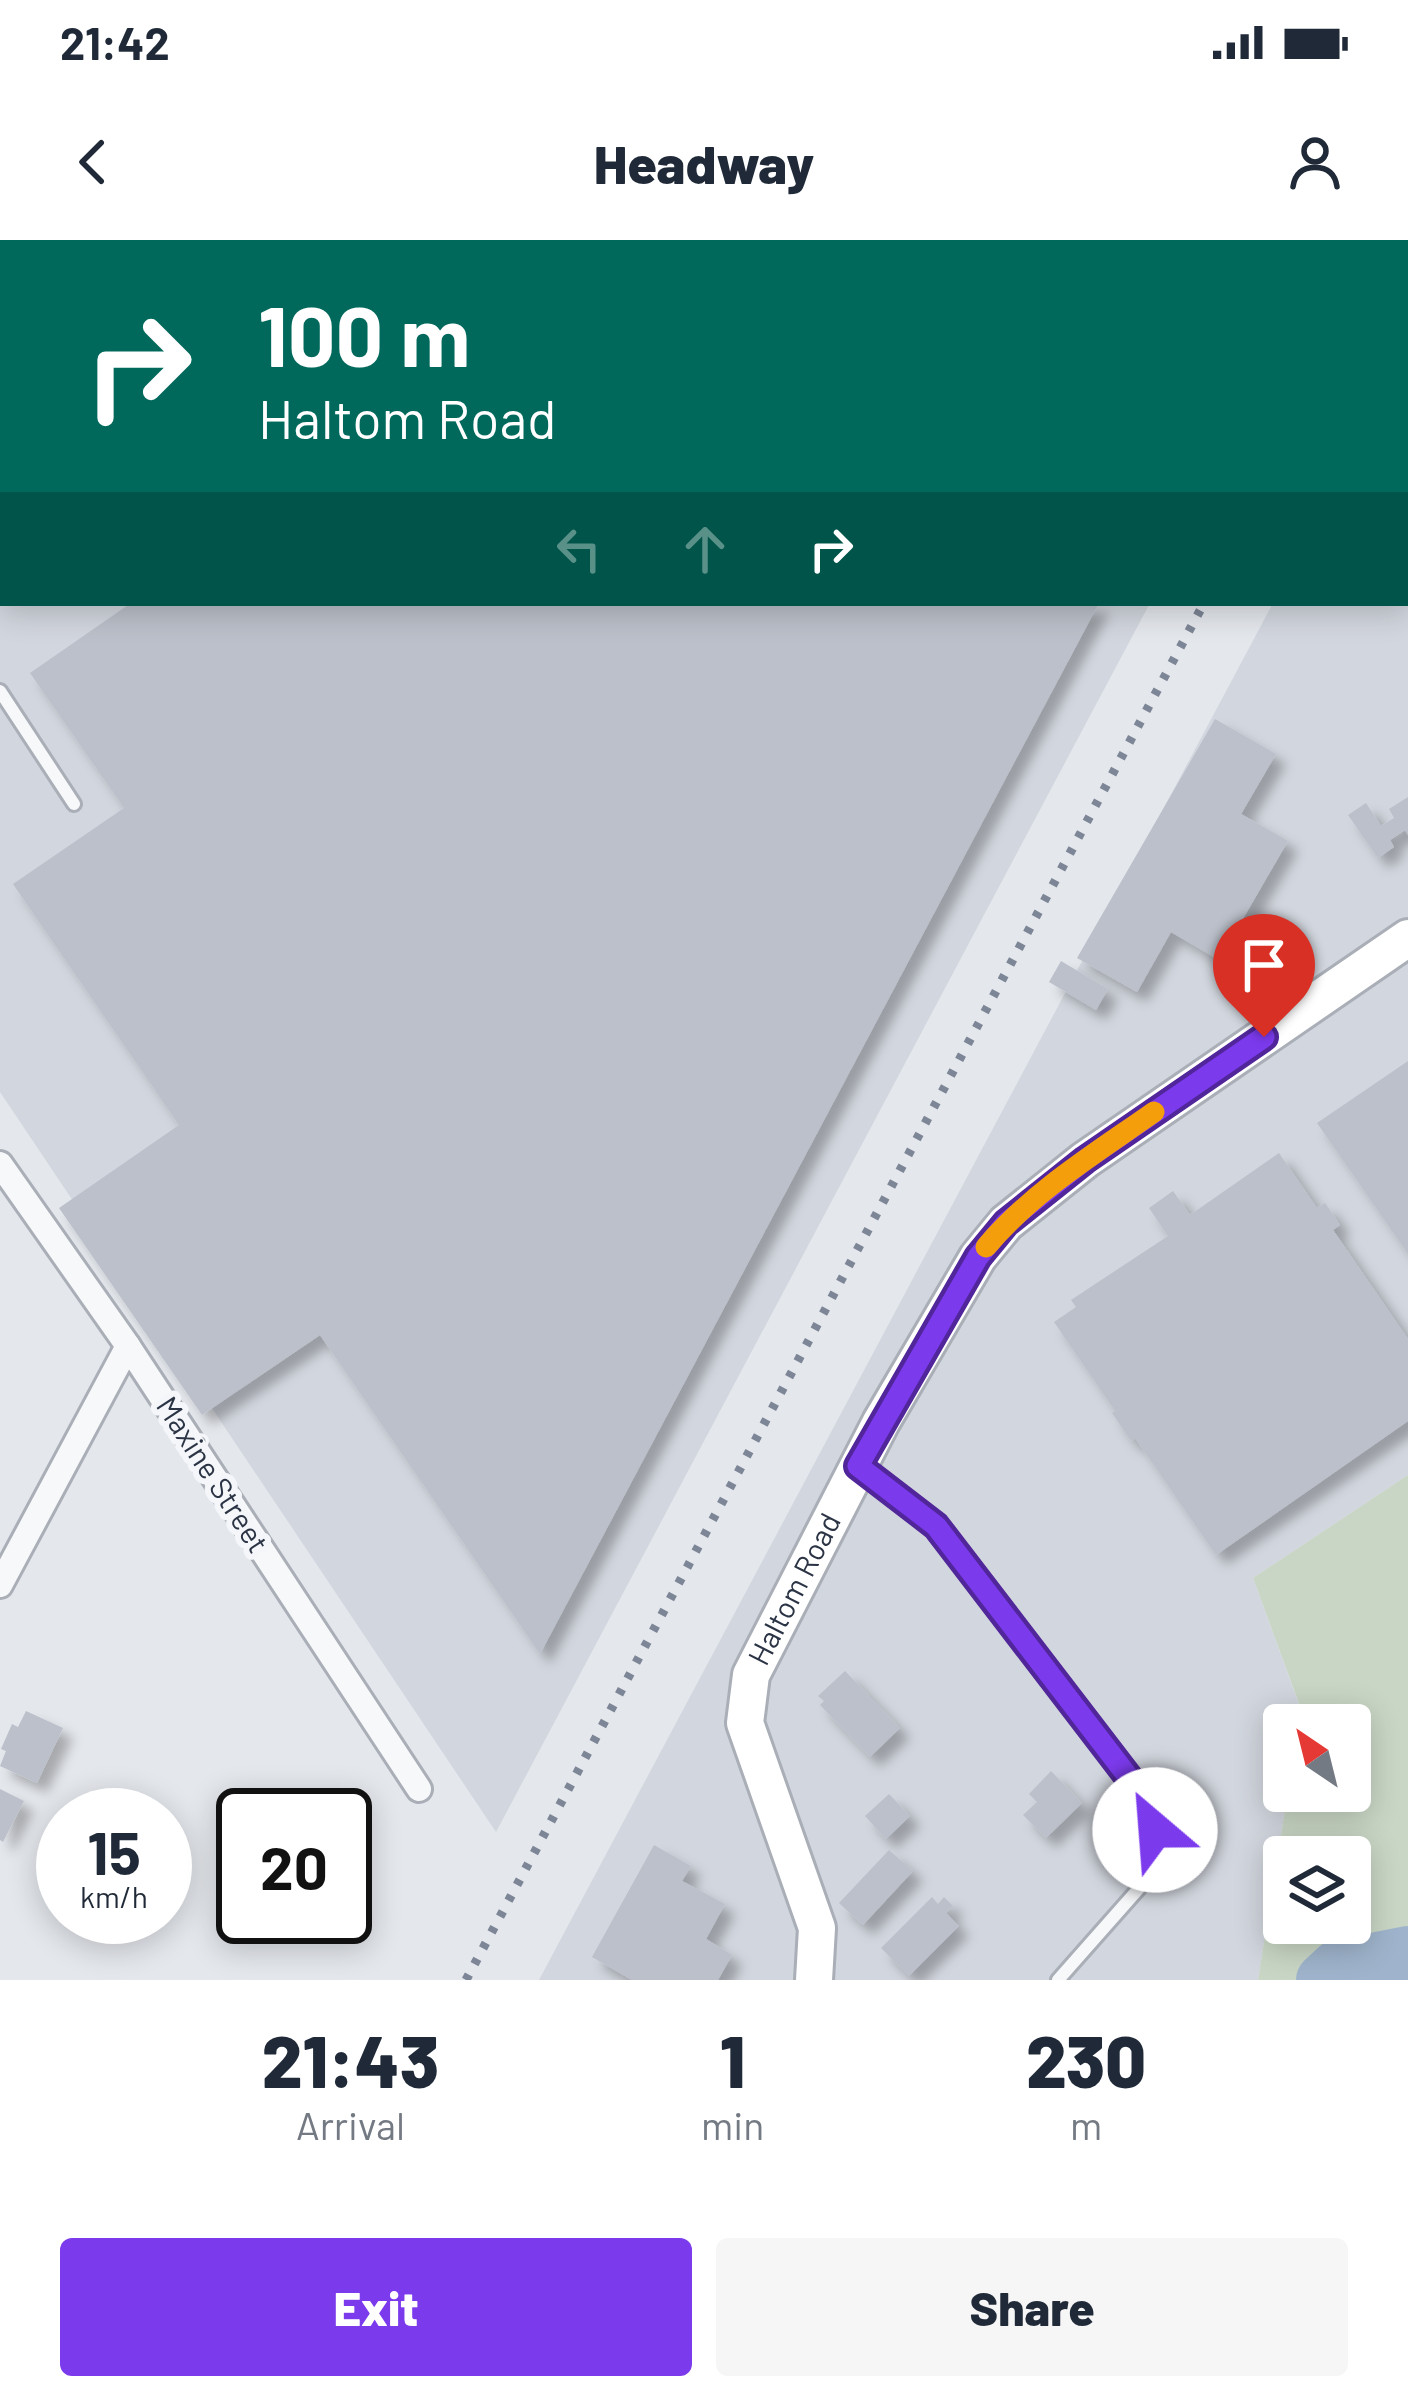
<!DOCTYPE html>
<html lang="en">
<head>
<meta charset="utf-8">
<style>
	:root { --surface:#fff; --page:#f6f6f7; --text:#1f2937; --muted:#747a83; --accent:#7c3aed }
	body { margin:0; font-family:Barlow,sans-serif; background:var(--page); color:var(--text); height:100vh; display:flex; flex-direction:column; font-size:45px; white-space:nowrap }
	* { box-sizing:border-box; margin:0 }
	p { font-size:39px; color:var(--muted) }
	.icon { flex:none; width:66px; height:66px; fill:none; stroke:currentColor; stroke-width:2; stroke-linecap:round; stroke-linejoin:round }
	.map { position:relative; height:1740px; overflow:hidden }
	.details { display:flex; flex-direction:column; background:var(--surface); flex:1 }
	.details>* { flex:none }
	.top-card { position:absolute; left:0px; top:0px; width:1410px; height:366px; box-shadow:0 6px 30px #0003; background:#00695c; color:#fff; overflow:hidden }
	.needle { width:78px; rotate:325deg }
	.tools { position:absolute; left:1263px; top:1464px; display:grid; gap:24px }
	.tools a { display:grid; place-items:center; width:108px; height:108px; border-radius:12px; background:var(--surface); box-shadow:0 6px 30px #0003; font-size:60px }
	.speed { position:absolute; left:36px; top:1548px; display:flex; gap:24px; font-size:60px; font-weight:700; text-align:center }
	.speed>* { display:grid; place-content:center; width:156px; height:156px; border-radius:50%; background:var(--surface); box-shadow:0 6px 30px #0003; line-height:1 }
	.speed small { font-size:30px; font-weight:400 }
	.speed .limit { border:6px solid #111; border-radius:18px; background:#fff; color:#111 }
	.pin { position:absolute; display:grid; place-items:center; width:102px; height:102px; color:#fff; margin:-123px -51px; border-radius:50% 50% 50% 0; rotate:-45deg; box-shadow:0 0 12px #0007 }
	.pin .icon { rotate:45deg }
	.me { position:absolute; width:132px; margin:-66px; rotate:333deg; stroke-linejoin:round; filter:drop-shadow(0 0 9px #0008) }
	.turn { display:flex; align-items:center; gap:42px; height:252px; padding:0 60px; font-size:54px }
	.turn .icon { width:156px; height:156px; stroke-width:2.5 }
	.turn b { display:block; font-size:84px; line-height:102px }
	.lanes { display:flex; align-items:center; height:114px; padding:0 60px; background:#0003; justify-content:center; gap:60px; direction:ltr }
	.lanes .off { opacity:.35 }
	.eta { display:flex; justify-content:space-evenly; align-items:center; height:204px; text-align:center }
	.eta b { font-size:72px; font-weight:800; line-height:84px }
	.button { display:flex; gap:24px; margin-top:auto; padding:24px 60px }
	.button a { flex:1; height:138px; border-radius:12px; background:var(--accent); color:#fff; font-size:48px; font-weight:800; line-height:138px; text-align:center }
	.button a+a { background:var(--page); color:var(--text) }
	.status { display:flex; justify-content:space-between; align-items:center; height:84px; padding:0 60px; background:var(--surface); direction:ltr }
	.status svg { height:33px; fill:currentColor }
	header { display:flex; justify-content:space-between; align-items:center; height:156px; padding:0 60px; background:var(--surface); font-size:54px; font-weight:800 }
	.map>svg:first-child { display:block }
</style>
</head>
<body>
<div class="status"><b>21:42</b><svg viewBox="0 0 49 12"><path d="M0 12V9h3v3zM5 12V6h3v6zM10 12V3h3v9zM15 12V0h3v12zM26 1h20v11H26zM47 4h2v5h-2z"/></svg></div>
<header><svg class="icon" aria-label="back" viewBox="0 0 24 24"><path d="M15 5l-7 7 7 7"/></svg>Headway<svg class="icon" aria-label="person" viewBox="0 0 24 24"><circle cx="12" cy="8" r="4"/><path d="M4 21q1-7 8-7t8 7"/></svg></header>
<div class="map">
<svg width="1408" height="1740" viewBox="0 0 1408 1740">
	<defs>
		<filter id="shadow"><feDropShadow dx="10" dy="10" stdDeviation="6" flood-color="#0004"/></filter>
	</defs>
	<rect width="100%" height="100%" fill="#e4e7ec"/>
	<!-- built -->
	<g fill="#d2d6de">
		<path d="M0 0H1343L3 3V363H1150L496 1592 0 852Z"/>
		<path d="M1408 110V1235L1253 1338 1301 1470 1298 1485H1284V1551H1288L1258 1740H539L1273 363H1407Z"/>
	</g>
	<!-- green -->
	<path fill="#c9d6c5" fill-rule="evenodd" d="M1408 1235V1740H1258L1288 1551H1350V1485H1298L1301 1469 1253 1338ZM1284 1617H1350V1683H1284Z"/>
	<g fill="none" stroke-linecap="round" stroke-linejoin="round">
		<!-- river -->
		<path stroke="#9fb4cc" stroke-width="54" d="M1323 1740 1337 1727 1408 1713"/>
	</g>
	<!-- building -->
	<g fill="#bbc0ca" filter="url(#shadow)">
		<path d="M131 363H1099L540 1414 320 1095 202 1175 59 968 179 885 13 644 124 568 30 433Z"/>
		<path d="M1215 479 1276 514 1241 574 1288 601 1219 720 1171 692 1137 752 1077 718Z"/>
		<path d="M1408 557V595L1405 590 1390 600 1394 607 1378 618 1348 575 1366 563 1381 586 1394 578 1389 569Z"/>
		<path d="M1061 721 1108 749 1096 770 1049 742Z"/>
		<path d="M1408 821V1014L1317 883Z"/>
		<path d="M1279 913 1317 968 1325 963 1340 985 1333 990 1408 1099V1181L1216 1315 1135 1198 1131 1201 1112 1173 1115 1171 1054 1082 1076 1067 1071 1060 1168 996 1149 968 1173 951 1190 975Z"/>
		<path d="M845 1431 900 1488 870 1517 820 1465 824 1461 818 1456Z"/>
		<path d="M26 1471 63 1488 37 1543 0 1526 6 1511 1 1509 12 1484 18 1487Z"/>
		<path d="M1051 1531 1082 1563 1046 1598 1023 1575 1037 1562 1029 1554Z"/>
		<path d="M0 1549 24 1561 3 1602 0 1600Z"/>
		<path d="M889 1554 910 1576 886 1599 865 1576Z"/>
		<path d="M654 1605 691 1626 682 1641 725 1664 706 1699 732 1715 718 1740H632L592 1717Z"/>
		<path d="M889 1610 913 1631 863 1685 839 1663Z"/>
		<path d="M932 1657 938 1664 944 1657 953 1666 946 1673 959 1686 909 1736 881 1708Z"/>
	</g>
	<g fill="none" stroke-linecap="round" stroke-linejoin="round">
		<!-- lane casing -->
		<g stroke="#a9aeb7" stroke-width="18">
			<g id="lane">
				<path d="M0 451 74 564"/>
				<path d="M864 1230 936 1286 1146 1560 1164 1620 1058 1740"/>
			</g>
		</g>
		<!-- street casing -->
		<g stroke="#a9aeb7" stroke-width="30">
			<g id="street">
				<path d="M0 924 128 1106 419 1549"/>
				<path d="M0 1345 128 1106"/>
			</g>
		</g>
		<!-- secondary casing -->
		<g stroke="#a9aeb7" stroke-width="42">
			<g id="secondary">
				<path id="s1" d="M814 1740 817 1688 745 1483 751 1435 881 1182 978 1017 1006 983 1085 920 1408 698"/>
			</g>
		</g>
		<!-- lane -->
		<use href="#lane" stroke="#f7f8fa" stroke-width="12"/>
		<!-- street -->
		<use href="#street" stroke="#f7f8fa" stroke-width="24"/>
		<!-- secondary -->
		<use href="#secondary" stroke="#fff" stroke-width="36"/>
		<!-- rail -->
		<g stroke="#7d8696" stroke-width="9" stroke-dasharray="6 12" stroke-linecap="butt">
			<path d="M1398 3 1399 0"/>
			<path d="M466 1740 1204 363"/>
		</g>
	</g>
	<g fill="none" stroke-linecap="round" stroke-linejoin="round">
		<!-- route casing -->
		<g stroke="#51269a" stroke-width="30">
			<path id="route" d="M1155 1590 1146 1560 936 1286 858 1226 978 1017 1006 983 1085 920 1264 797"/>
		</g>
		<!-- route -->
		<use href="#route" stroke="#7c3aed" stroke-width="21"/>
		<!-- slow -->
		<path stroke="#f59e0b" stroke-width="21" d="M986 1007C1032 952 1096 913 1154 872"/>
	</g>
	<g text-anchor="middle" stroke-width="12" stroke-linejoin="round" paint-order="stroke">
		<!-- street labels -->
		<g font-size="30" fill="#2b3445" stroke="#f4f6f9">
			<text transform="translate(212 1235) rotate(57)" y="10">Maxine Street</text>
			<text dy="10" stroke="none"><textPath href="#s1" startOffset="414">Haltom Road</textPath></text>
		</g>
	</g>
</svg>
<div class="tools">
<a><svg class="needle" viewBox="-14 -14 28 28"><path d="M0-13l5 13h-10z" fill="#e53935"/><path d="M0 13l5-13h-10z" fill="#747a83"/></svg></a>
<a><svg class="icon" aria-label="layers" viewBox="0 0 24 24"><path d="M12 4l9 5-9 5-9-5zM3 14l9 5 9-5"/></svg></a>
</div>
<div class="speed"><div>15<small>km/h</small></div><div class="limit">20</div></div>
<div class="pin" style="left:1264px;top:797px;background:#d93025"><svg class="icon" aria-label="arrive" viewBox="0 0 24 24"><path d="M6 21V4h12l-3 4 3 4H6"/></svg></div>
<svg class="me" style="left:1155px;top:1590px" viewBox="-20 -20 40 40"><circle r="19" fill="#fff"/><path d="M0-13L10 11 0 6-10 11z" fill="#7c3aed"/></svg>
<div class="top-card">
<div class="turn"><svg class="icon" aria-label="right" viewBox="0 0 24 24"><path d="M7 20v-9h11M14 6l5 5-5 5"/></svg><div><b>100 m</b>Haltom Road</div></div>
<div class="lanes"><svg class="icon off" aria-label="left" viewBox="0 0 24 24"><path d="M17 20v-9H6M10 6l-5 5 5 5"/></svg><svg class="icon off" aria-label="ahead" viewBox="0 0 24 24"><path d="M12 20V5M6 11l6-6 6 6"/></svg><svg class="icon" aria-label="right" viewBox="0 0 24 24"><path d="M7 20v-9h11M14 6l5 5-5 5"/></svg></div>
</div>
</div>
<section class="details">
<div class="eta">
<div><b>21:43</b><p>Arrival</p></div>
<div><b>1</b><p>min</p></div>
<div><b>230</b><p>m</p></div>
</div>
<div class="button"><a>Exit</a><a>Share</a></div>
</section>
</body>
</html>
